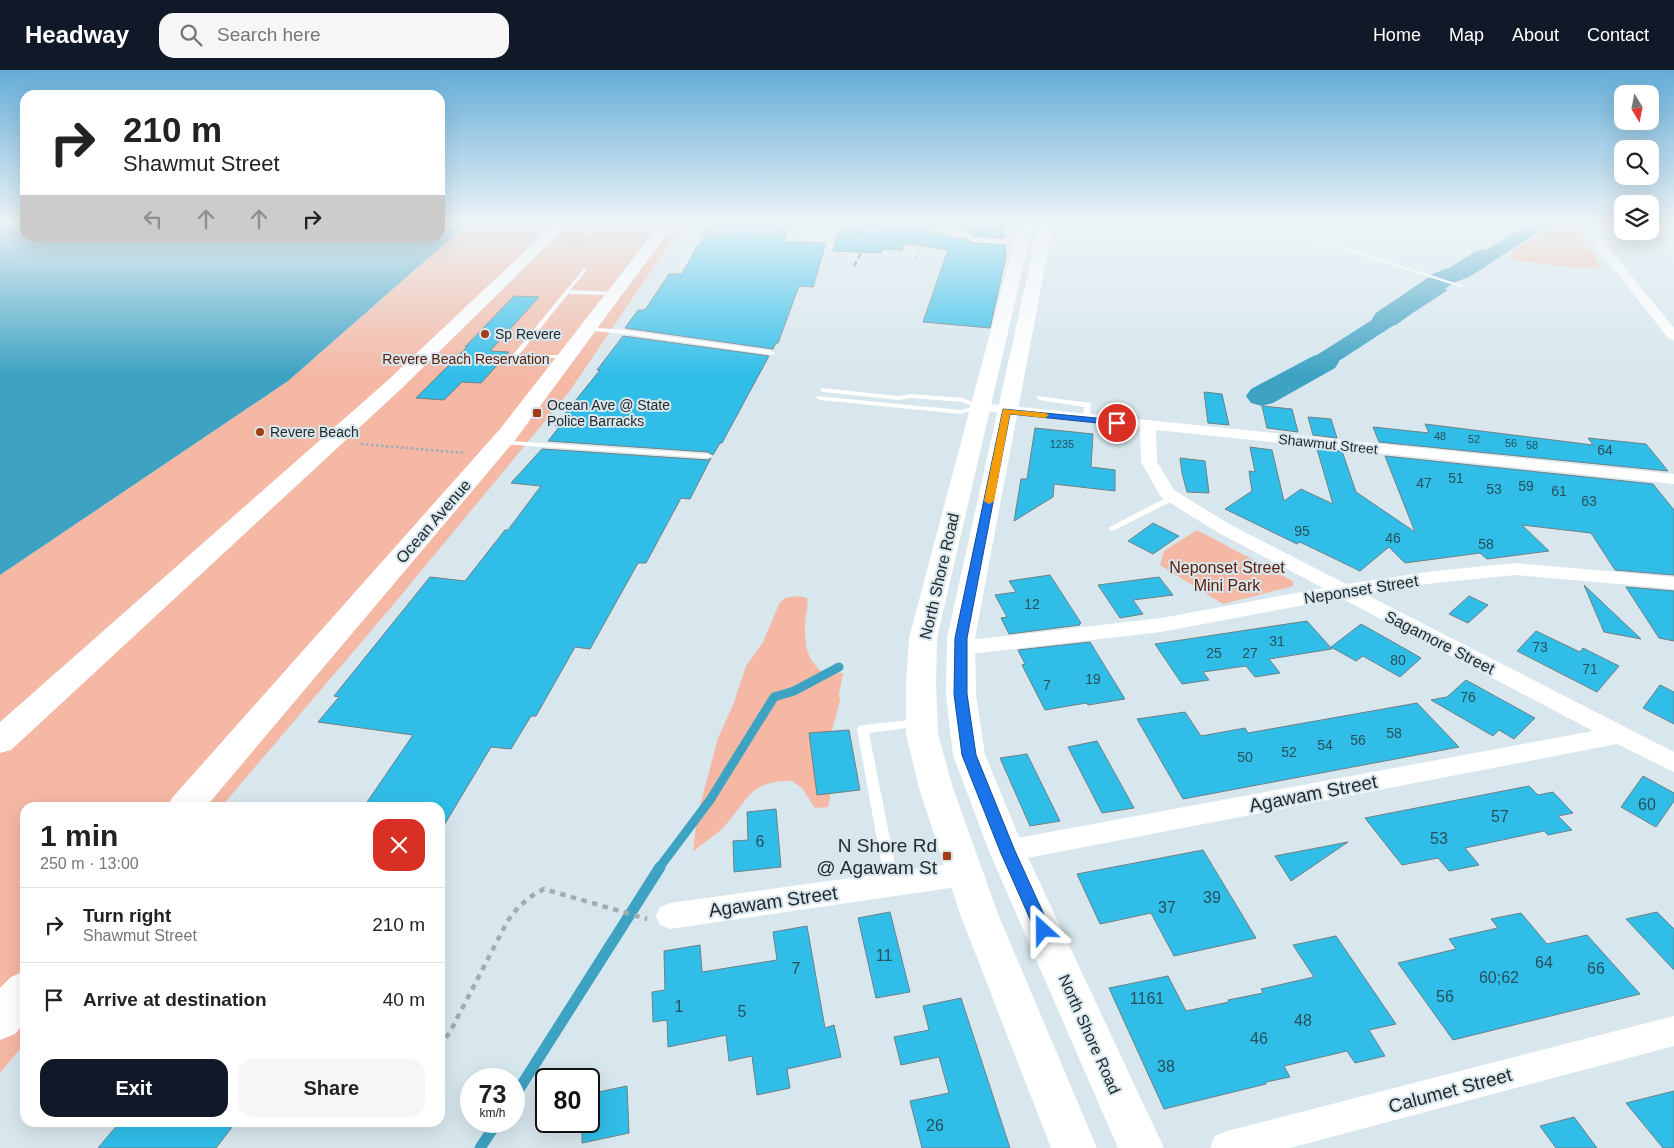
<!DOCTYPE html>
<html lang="en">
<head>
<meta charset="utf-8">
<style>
	:root { --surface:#fff; --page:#f6f6f6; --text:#222; --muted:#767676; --line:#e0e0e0; --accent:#111827 }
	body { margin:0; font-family:Arial,sans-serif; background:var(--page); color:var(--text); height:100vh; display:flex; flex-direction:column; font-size:19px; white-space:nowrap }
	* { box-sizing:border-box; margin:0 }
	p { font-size:16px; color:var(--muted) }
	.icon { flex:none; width:28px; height:28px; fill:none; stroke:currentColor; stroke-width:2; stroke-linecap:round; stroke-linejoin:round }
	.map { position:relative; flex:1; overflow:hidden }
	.panel { position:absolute; left:20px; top:732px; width:425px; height:325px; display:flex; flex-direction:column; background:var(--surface); border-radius:15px; box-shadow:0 5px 20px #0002 }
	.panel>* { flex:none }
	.guide { position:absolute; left:20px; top:20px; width:425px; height:152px; border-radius:15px; box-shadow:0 5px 20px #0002; background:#fff; color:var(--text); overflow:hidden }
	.needle { width:32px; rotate:170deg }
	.controls { position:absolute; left:1614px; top:15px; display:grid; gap:10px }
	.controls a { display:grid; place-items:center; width:45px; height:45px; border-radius:10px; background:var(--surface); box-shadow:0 5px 20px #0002; font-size:25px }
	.speed { position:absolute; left:460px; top:998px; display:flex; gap:10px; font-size:25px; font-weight:700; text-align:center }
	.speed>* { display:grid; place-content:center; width:65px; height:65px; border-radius:50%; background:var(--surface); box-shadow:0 5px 20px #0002; line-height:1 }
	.speed small { font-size:12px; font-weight:400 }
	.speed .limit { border:2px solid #111; border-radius:8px; background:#fff; color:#111 }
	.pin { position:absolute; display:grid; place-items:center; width:42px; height:42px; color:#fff; margin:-21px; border:2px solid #fff; border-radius:50%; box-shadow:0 1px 5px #0007 }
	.me { position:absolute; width:55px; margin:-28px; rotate:336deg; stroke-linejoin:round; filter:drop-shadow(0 0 4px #0008) }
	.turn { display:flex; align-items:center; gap:18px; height:105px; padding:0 20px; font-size:22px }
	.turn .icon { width:65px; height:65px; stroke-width:2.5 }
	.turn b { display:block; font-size:35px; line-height:42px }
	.lanes { display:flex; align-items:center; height:48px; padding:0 20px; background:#0003; justify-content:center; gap:25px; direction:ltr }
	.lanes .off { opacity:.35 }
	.round { display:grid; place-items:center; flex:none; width:52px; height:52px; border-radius:15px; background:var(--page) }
	.headline { display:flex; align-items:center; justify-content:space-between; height:85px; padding:0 20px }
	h1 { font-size:30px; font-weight:700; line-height:38px }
	.cta { display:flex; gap:10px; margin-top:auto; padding:10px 20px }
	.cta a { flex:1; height:58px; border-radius:15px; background:var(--accent); color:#fff; font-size:20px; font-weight:700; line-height:58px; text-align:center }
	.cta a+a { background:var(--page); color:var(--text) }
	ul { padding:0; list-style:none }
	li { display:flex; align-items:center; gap:15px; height:75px; padding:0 20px; border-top:1px solid var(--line) }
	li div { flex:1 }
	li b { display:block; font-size:19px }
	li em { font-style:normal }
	header { display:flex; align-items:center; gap:30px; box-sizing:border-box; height:70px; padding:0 25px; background:var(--accent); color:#fff }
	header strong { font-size:24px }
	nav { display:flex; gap:28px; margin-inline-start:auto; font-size:18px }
	.search { width:350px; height:45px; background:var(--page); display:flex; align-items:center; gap:12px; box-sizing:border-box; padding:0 18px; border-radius:15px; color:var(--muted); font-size:19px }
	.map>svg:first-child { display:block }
</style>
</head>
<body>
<header>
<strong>Headway</strong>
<div class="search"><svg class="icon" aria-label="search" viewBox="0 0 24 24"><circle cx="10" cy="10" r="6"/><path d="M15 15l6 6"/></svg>Search here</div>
<nav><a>Home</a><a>Map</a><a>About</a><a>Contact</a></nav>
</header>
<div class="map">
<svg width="1674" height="1078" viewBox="0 0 1674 1078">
	<rect width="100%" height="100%" fill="#d7e7ed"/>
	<!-- green -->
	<g fill="#f5b8a5">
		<path d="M467 154H683L569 322 393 535 221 737 25 738V973L0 1003V505L288 311Z"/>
		<path d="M1548 154H1573L1581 157 1583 163 1581 166 1589 173 1582 176C1592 181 1599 187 1599 199L1568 197 1519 191 1510 188 1512 180C1525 173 1542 167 1548 154Z"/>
		<path d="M1197 460 1293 511V516L1223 534 1160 495 1164 481Z"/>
		<path d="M798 526 807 528C809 538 805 545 805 555 805 578 806 588 824 604L843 603 839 624 840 630 830 668V728L828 737 815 738 802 718 792 711C749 710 748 731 723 758 714 767 702 773 693 782L697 747 718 668 733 635 746 596 763 572 780 532 785 528Z"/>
	</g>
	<!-- water -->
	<g fill="#3ea2c3">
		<path d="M0 154H25V168H440V154H467L288 311 0 505Z"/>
		<path d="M1530 154H1551L1470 206 1458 204 1456 201 1472 188Z"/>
		<path d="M1432 215 1448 220 1288 324 1280 325 1272 323 1270 318 1279 309 1416 222Z"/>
	</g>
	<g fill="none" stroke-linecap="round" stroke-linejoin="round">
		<!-- stream-far1 -->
		<path stroke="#3ea2c3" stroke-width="9" d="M659 798 710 730 774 627 794 621 839 597"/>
		<!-- stream -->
		<g stroke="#3ea2c3" stroke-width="11">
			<path d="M514 1027 660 797"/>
			<path d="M480 1078 498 1051"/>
		</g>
		<!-- river -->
		<g fill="#3ea2c3" fill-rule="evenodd">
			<path d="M1485 179 1494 181 1497 186 1494 191 1469 207 1453 213 1396 255 1386 257 1376 255 1372 249 1376 243 1435 203 1451 197 1476 181Z"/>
			<path d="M1324 283 1335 286 1339 292 1335 298 1273 333 1262 336 1251 333 1246 326 1251 319 1313 286Z"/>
		</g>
	</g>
	<!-- building -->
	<g fill="#30bee9" stroke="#717f84">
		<path d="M712 154H791L784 172 826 173 813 217 799 216 778 273H776L773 279 625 258 638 240H645L669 204H682L697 176H699Z"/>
		<path d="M840 154H1003L1004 168H1003L975 166 956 154 952 155 951 159 938 156 933 160 934 162 961 170 965 168 973 173 1005 175 1006 186 990 258 923 252 948 180 903 173 902 180 883 179 881 183 833 181Z"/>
		<path d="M514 226 539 227 490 281 509 282 481 313 462 312 444 330 416 328 467 277H465Z"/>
		<path d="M623 266 769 286 722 373H720L713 385 708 382 548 371 560 356H555L600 300H597Z"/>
		<path d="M1204 322 1222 324 1229 355 1208 353Z"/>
		<path d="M1262 336 1292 339 1298 362 1267 358Z"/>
		<path d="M1308 347 1331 349 1337 368 1313 365Z"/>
		<path d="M1425 354 1593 375 1588 368 1646 374 1668 401 1379 372 1373 357 1429 363Z"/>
		<path d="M1035 358 1093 364 1091 397 1115 400V421L1054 414 1053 427 1014 451 1021 409H1027Z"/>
		<path d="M1250 377 1272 380 1284 431 1301 419 1333 434 1317 379 1342 381 1356 422 1415 462 1385 386 1653 414 1674 440V505L1615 500 1591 463 1522 455 1549 481 1487 489 1480 483 1405 493 1389 477 1360 501 1300 472 1297 474 1225 439 1252 421 1249 401 1255 402Z"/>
		<path d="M542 379 708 390 711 388 690 429 681 428 646 493H638L590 579 575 577 536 646H531L511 679 491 677 440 762V738H363L413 665 318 652 339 627 334 626 430 507 465 511 505 460H508L541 416 511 413Z"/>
		<path d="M1180 388 1205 391 1209 423 1187 422 1182 403Z"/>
		<path d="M1153 453 1179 466 1153 484 1128 471Z"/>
		<path d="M1050 505 1081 553 1079 554 1080 555 1009 564 1001 548 1007 547 995 525 1016 522 1009 511Z"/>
		<path d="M1159 507 1173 525 1133 530 1143 544 1120 548 1098 515Z"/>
		<path d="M1584 515 1641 569 1604 562Z"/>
		<path d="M1626 517 1674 521V571L1659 568Z"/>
		<path d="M1469 526 1488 535 1468 553 1449 544Z"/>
		<path d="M1307 551 1332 579 1269 589 1280 603 1255 607 1246 596 1203 602 1209 610 1182 614 1155 574Z"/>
		<path d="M1361 554 1409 581 1421 588 1400 607 1363 586 1356 591 1331 577Z"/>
		<path d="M1536 561 1580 582 1583 578 1619 596 1597 622 1517 581Z"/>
		<path d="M1090 572 1125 629 1088 635 1086 633 1045 640 1022 595 1025 594 1018 580Z"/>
		<path d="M1466 610 1504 631 1535 648 1514 669 1499 660 1493 666 1431 630 1447 627Z"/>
		<path d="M1660 615 1674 622V654L1643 638Z"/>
		<path d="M1417 633 1459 677 1183 729 1137 649 1185 642 1201 666 1245 658 1248 663Z"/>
		<path d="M849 660 860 720 817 725 809 663Z"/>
		<path d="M1097 671 1134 738 1102 743 1068 677Z"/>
		<path d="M1027 684 1060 751 1030 756 1000 688Z"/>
		<path d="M1643 706 1674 723V731L1656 757 1621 737Z"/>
		<path d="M1529 716 1538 725 1553 722 1573 743 1558 746 1572 760 1548 765 1544 761 1465 778 1479 795 1449 801 1438 788 1402 795 1365 748Z"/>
		<path d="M776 739 781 797 734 802 733 771 748 770 747 742Z"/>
		<path d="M1348 772 1291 811 1275 786Z"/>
		<path d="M1203 780 1256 868 1174 886 1151 843 1100 854 1077 804Z"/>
		<path d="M890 842 910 922 876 928 858 848Z"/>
		<path d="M1657 842 1674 859V900L1626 849Z"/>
		<path d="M1521 843 1547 874 1587 865 1640 924 1453 970 1398 893 1456 879 1449 869 1498 858 1491 849Z"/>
		<path d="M807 856 825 958 834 955 841 987 787 999 790 1018 757 1025 752 986 729 991 726 965 668 977 667 950 653 952 652 922 665 920 664 881 700 875 702 902 777 890 773 862Z"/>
		<path d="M1336 866 1396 954 1369 960 1385 986 1355 993 1347 981 1284 996 1290 1007 1266 1012V1014L1164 1039 1109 918 1168 906 1186 941 1229 932 1228 930 1263 923 1261 919 1314 907 1293 875Z"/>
		<path d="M961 928 1010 1078H922L910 1031 949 1023 939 987 901 995 894 967 929 960 923 936Z"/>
		<path d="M627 1016 629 1063 582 1073V1051H589V1024Z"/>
		<path d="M1674 1021V1078H1663L1626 1033Z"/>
		<path d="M1574 1047 1597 1078H1556L1540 1056Z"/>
		<path d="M120 1052H236L216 1078H98Z"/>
	</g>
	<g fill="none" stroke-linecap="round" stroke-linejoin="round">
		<!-- path-far2 -->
		<g stroke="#9facb1" stroke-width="2" stroke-dasharray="2 2" stroke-linecap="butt">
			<path d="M579 155 604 156 608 160 606 162"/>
			<path d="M884 156H921"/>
			<path d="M705 160 801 163"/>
			<path d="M862 160 867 161 862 170"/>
			<path d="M867 161H874"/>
			<path d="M830 165 889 174 938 175"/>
			<path d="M702 166 731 165 734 161"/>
			<path d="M567 174 595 168 605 163 636 164"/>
			<path d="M889 174 895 161 901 159"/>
			<path d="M916 188 920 175 926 166"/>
		</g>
		<!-- path-far1 -->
		<path stroke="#9facb1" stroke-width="2.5" stroke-dasharray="2.5 2.5" stroke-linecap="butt" d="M361 374 464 383"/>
		<!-- path -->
		<path stroke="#9facb1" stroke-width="4.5" stroke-dasharray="5.5 5.5" stroke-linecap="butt" d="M440 977 451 960 507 852C517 837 528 827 544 819L647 849"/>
		<!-- lane -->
		<g fill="#fff" fill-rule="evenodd">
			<path d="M672 154H696L694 156Z"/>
			<path d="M810 154H824L822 156Z"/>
			<path d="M1262 154H1270L1465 216 1460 217Z"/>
			<path d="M955 156 974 168 1003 170 1013 168 1042 170 1045 172 1042 174 1013 172 1003 174 973 171 965 166 962 168 935 160 938 158 962 164 953 159V157Z"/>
			<path d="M584 198 587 200 570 220 614 222 616 223V225L568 224 519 285H565L568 287 567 288H512V286Z"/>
			<path d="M586 257 624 260 772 281 775 283 772 285 624 264 584 260 583 259Z"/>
			<path d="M821 318 898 326 911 324 963 328 985 337 960 344 820 330 816 328 817 326 960 340 973 337 962 332 911 328 898 330 824 322H821Z"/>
			<path d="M1037 326 1091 333 1090 350 1086 352 1082 350 1084 337 1040 330 1036 328Z"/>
			<path d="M498 370 708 384 712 386 708 388 501 374H498Z"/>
			<path d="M1173 424 1176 425 1177 427 1176 429 1115 460 1112 461 1108 458Z"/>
			<path d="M918 649 922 650 924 653 922 656 869 663 899 814 897 818 892 820 887 818 885 814 857 659 859 656 863 655Z"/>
		</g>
		<!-- street -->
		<g fill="#fff" fill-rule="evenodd">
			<path d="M1603 169 1607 170 1608 177 1674 258V270L1669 269 1598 179V172Z"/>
			<path d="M981 333 1674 404V414L1156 360 1157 392 1174 420 1229 454 1346 514 1435 501 1516 493 1674 507V519L1516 505 1435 513 1365 524 1674 682V702L1617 674 1007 792 998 789 994 781 998 773 1007 770 1593 661 1341 528 1161 562 961 585 954 583 951 578 954 573 961 571 1161 548 1323 518 1217 462 1161 427 1141 392 1140 358 976 340 974 337 976 334Z"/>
			<path d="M964 792 973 796 977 804 973 812 964 816 670 859 660 855 656 846 660 837 670 833Z"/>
			<path d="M1674 946V976L1290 1078H1210L1215 1066 1227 1061Z"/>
		</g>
		<!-- secondary -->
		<g fill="#fff" fill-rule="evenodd">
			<path d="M554 154H569L401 319 11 680 0 683V652L387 311Z"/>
			<path d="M660 154H674L516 369 205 738H167L172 728 500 359Z"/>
			<path d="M25 901V952L15 964 0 970V918L11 907Z"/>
		</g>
		<!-- highway -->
		<g fill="#fff" fill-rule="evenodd">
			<path d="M1019 154H1033L937 568 936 613 938 664 953 718 998 844 1097 1078H1051L960 844 919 718 906 664V613L909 568Z"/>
			<path d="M1039 154H1053L975 568 976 625 985 685 1025 781 1164 1078H1118L989 781 953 685 946 625 947 568Z"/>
		</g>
		<!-- rail -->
		<g stroke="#5f686c" stroke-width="2" stroke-dasharray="5.5 3" stroke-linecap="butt">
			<path d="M873 159 875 154"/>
			<path d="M854 196 863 179"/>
		</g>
	</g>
	<!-- sky -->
	<linearGradient id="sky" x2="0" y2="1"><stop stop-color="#64add9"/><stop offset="0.5" stop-color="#edf4f7"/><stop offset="1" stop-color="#edf4f7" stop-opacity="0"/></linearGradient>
	<rect width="1674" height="305" fill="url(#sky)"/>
	<!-- route -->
	<path fill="#1a73e8" stroke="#114b97" d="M1003 339 1117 350 1121 353 1117 355 1010 344 967 568V624L976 685 1015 781 1051 860 1048 865 1043 867 1037 865 1000 781 962 685 954 624 955 568Z"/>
	<!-- slow -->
	<path fill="#f59e0b" d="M1003 339 1045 343 1049 345 1045 348 1010 344 994 431 989 434 984 431Z"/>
	<!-- markers -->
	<g fill="#a23c18" stroke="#d7e7ed" stroke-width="2">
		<circle cx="485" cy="264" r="5"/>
		<rect x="532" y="338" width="10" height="10" rx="2.5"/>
		<circle cx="260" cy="362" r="5"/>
		<rect x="942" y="781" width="10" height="10" rx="2.5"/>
	</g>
	<g text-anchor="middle" stroke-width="4" stroke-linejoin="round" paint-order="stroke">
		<!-- far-number labels -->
		<g font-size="11" fill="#28505c">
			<text x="1440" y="370">48</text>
			<text x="1474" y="373">52</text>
			<text x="1511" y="377">56</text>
			<text x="1062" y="378">1235</text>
			<text x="1532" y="379">58</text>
		</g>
		<!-- far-poi labels -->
		<g font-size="14" fill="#252b2d" stroke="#d7e7ed" text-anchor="start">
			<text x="495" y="269">Sp Revere</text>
			<text x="547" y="340">Ocean Ave @ State<tspan x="547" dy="16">Police Barracks</tspan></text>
			<text x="270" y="367">Revere Beach</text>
		</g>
		<!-- far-park labels -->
		<g font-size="14" fill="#5e210c" stroke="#d7e7ed">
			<text x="466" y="294">Revere Beach Reservation</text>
		</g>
		<!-- far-street labels -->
		<g font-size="14" fill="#252b2d" stroke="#d7e7ed">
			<text transform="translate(1328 374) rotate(6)" y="5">Shawmut Street</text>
		</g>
		<!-- number labels -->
		<g font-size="14" fill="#28505c">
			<text x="1605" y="385">64</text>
			<text x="1456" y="413">51</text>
			<text x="1424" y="418">47</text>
			<text x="1526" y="421">59</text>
			<text x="1494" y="424">53</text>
			<text x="1559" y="426">61</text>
			<text x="1589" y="436">63</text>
			<text x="1302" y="466">95</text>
			<text x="1393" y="473">46</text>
			<text x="1486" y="479">58</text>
			<text x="1032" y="539">12</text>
			<text x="1277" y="576">31</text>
			<text x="1540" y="582">73</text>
			<text x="1214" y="588">25</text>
			<text x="1250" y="588">27</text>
			<text x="1398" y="595">80</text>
			<text x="1590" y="604">71</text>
			<text x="1093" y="614">19</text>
			<text x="1047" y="620">7</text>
			<text x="1468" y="632">76</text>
			<text x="1394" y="668">58</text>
			<text x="1358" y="675">56</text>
			<text x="1325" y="680">54</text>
			<text x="1289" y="687">52</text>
			<text x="1245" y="692">50</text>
		</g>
		<!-- street labels -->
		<g font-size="16" fill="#252b2d" stroke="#d7e7ed">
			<text transform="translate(433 451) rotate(-49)" y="6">Ocean Avenue</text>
			<text transform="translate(939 506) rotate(-77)" y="6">North Shore Road</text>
			<text transform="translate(1361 519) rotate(-9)" y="6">Neponset Street</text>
			<text transform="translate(1440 572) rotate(27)" y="6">Sagamore Street</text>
			<text transform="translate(1090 964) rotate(66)" y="6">North Shore Road</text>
		</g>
		<!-- park labels -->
		<g font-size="16" fill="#5e210c" stroke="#d7e7ed">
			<text x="1227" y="503">Neponset Street<tspan x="1227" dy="18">Mini Park</tspan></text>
		</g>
		<!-- near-number labels -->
		<g font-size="16" fill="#28505c">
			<text x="1647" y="740">60</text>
			<text x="1500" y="752">57</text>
			<text x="1439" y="774">53</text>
			<text x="760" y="777">6</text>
			<text x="1212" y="833">39</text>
			<text x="1167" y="843">37</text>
			<text x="884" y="891">11</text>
			<text x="1544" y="898">64</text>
			<text x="796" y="904">7</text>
			<text x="1596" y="904">66</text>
			<text x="1499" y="913">60;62</text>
			<text x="1445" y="932">56</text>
			<text x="1147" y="934">1161</text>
			<text x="679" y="942">1</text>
			<text x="742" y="947">5</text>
			<text x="1303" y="956">48</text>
			<text x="1259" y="974">46</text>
			<text x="1166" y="1002">38</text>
			<text x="935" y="1061">26</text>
		</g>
		<!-- near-street labels -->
		<g font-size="19" fill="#252b2d" stroke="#d7e7ed">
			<text transform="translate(1313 723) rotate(-11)" y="7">Agawam Street</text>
			<text transform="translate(773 831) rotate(-8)" y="7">Agawam Street</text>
			<text transform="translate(1450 1020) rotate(-15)" y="7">Calumet Street</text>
		</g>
		<!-- near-poi labels -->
		<g font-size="19" fill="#252b2d" stroke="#d7e7ed" text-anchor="end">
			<text x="937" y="782">N Shore Rd<tspan x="937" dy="22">@ Agawam St</tspan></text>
		</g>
	</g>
</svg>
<div class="controls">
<a><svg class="needle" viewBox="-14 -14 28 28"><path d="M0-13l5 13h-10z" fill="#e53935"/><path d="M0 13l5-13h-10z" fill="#767676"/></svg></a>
<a><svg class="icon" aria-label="search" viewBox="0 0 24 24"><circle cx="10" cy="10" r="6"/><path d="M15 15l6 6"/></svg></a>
<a><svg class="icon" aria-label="layers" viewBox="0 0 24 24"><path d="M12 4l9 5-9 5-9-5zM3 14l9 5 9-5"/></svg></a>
</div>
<div class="speed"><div>73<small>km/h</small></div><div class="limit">80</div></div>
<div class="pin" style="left:1117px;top:353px;background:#d93025"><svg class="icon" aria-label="arrive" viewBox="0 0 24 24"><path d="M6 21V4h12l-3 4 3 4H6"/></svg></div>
<svg class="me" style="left:1043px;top:860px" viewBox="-20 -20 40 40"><path d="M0-17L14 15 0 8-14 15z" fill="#1a73e8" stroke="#fff" stroke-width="4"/></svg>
<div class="guide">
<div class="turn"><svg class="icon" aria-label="right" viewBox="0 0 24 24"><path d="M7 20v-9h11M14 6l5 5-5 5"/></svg><div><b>210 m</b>Shawmut Street</div></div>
<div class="lanes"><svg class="icon off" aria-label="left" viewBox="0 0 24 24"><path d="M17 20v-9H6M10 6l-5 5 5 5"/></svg><svg class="icon off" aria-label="ahead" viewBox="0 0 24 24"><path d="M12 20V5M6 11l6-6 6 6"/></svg><svg class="icon off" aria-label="ahead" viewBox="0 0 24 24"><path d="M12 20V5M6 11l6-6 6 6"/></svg><svg class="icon" aria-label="right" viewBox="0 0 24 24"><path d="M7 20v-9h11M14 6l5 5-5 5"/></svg></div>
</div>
<section class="panel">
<div class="headline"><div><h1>1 min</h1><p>250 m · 13:00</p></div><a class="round" style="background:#d93025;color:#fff"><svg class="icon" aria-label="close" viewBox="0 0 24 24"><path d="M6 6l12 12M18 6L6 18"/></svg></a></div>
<ul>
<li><svg class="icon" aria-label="right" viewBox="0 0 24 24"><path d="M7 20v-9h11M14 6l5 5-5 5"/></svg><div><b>Turn right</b><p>Shawmut Street</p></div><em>210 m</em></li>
<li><svg class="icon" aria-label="arrive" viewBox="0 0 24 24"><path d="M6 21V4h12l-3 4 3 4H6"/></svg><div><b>Arrive at destination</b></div><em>40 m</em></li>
</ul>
<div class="cta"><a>Exit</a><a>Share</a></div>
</section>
</div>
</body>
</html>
